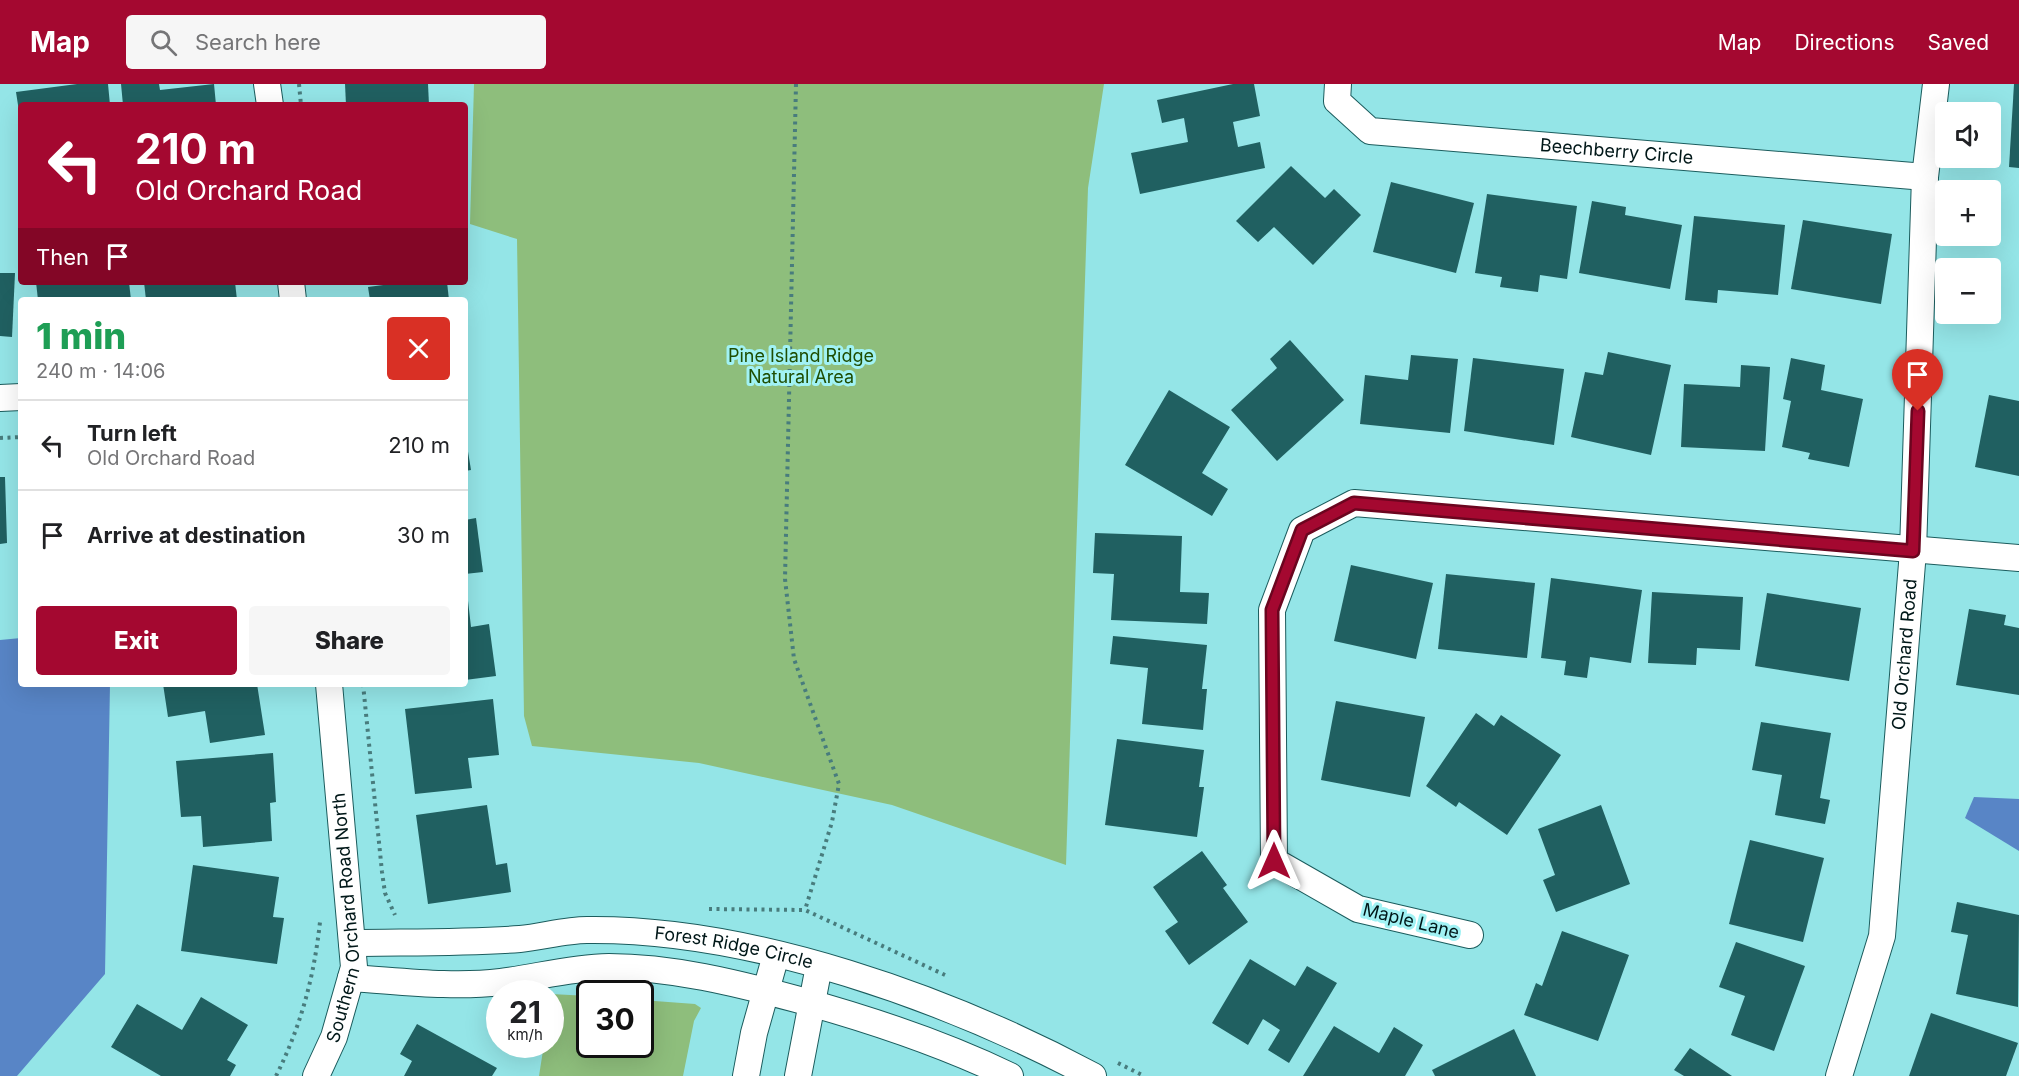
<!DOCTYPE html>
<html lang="en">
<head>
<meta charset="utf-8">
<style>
	:root { --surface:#fff; --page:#f6f6f6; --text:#202124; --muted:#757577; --line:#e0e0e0; --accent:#a40830 }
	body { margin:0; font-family:Inter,sans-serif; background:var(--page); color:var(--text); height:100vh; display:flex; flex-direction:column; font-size:22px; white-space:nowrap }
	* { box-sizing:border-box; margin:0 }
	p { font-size:20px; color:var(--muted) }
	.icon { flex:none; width:33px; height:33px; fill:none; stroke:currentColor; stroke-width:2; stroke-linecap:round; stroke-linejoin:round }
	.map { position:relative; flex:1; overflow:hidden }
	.panel { position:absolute; left:18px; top:213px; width:450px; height:390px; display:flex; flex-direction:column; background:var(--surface); border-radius:6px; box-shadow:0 6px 24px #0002 }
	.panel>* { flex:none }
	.top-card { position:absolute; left:18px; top:18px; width:450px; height:183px; border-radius:6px; box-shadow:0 6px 24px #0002; background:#a40830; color:#fff; overflow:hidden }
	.tools { position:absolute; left:1935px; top:18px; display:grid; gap:12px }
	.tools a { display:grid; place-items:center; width:66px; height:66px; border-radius:6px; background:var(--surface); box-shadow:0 6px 24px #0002; font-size:30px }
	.speed { position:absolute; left:486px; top:896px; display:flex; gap:12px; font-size:30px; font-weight:700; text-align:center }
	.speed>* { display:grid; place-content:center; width:78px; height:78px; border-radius:50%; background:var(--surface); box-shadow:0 6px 24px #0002; line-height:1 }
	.speed small { font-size:15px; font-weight:400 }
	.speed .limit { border:3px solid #111; border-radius:9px; background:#fff; color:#111 }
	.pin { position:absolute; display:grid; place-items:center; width:51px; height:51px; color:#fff; margin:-62px -26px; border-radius:50% 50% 50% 0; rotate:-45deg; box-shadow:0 0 6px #0007 }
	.pin .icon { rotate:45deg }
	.me { position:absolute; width:66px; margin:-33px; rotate:0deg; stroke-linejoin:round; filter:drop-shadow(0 0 4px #0008) }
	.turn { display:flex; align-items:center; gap:21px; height:126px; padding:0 18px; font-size:27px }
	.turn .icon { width:78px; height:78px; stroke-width:2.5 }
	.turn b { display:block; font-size:42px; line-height:51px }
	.then { display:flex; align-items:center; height:57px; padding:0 18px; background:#0003; gap:12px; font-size:22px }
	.round { display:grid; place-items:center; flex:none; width:63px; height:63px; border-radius:6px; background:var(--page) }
	.head { display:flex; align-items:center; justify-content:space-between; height:102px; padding:0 18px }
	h1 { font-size:36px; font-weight:800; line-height:45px; color:#1e9e55 }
	.action { display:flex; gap:12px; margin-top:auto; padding:12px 18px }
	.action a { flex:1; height:69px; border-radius:6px; background:var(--accent); color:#fff; font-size:24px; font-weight:800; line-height:69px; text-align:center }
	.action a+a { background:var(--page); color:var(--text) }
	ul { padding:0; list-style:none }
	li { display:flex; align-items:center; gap:18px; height:90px; padding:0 18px; border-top:2px solid var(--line) }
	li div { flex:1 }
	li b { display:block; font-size:22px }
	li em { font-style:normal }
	header { display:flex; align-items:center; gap:36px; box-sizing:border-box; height:84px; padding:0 30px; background:var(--accent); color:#fff }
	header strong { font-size:28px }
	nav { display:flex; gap:33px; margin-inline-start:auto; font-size:21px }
	.search { width:420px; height:54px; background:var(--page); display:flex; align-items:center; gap:15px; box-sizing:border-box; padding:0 21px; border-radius:6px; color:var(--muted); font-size:22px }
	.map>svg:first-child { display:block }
</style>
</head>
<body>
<header>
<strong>Map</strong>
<div class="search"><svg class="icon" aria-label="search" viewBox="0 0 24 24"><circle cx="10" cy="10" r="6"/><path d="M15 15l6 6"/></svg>Search here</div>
<nav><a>Map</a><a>Directions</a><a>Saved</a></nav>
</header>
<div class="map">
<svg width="2019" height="992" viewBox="0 0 2019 992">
	<rect width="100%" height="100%" fill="#94e5e7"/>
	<!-- green -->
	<g fill="#8ebe7c">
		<path d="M474 0H1104L1088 104 1066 781 892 721 699 679 532 662 524 632 517 155 470 140Z"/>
		<path d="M551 910 589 912 590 960H640L641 916 695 920 701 924 694 937 683 992H539L544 960H550Z"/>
	</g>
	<!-- water -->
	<g fill="#5885c6">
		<path d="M21 554V600H110L105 890 17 992H0V556Z"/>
		<path d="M1974 713 2019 715V767L1965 734Z"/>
	</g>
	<!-- building -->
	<g fill="#206061">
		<path d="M77 0H108L110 21H21L20 34 16 8Z"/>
		<path d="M121 0H159L160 6 214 0 216 21H123Z"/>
		<path d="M345 0H428L429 21H346Z"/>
		<path d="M1233 0H1254L1260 32 1233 38 1238 63 1260 58 1265 84 1140 110 1131 69 1188 58 1184 34 1162 39 1157 16Z"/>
		<path d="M2014 0H2019V84L2009 83Z"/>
		<path d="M1291 82 1325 114 1334 105 1361 131 1313 181 1274 143 1258 158 1236 137Z"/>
		<path d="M1391 98 1474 119 1456 189 1373 168Z"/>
		<path d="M1487 110 1577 122 1567 195 1540 191 1538 208 1500 203 1502 193 1475 189Z"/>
		<path d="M1592 117 1626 123 1625 131 1682 141 1670 205 1579 189Z"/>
		<path d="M1694 132 1785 141 1778 211 1718 206 1717 219 1685 216Z"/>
		<path d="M1803 136 1892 150 1881 220 1791 205Z"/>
		<path d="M0 189H15L12 253 0 252Z"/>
		<path d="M36 198H129L131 216H38Z"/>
		<path d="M144 198H235L237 216H146Z"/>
		<path d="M406 198H447L449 216H370L368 203Z"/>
		<path d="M1290 256 1344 316 1277 377 1231 326 1277 284 1270 275Z"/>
		<path d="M1608 268 1671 281 1651 371 1571 353 1585 288 1603 291Z"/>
		<path d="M1411 271 1458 275 1450 349 1360 340 1365 291 1408 296Z"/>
		<path d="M1473 274 1564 285 1554 361 1464 347Z"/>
		<path d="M1791 274 1825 281 1821 306 1863 315 1849 383 1808 375 1810 369 1782 363 1791 317 1783 315Z"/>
		<path d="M1741 281 1770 283 1765 367 1681 363 1684 300 1740 303Z"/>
		<path d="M1169 306 1230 343 1202 389 1228 405 1212 432 1125 381Z"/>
		<path d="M1989 311 2019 317V392L1975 383Z"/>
		<path d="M465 349 471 386 465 387Z"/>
		<path d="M0 393H5L7 459 0 460Z"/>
		<path d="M476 434 483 488 465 490V436Z"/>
		<path d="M1095 449 1182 452 1180 508 1209 509 1207 540 1111 536 1114 490 1093 489Z"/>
		<path d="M1351 481 1433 499 1416 575 1334 557Z"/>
		<path d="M1446 490 1535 499 1527 574 1438 565Z"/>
		<path d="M1551 494 1642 506 1631 579 1590 573 1587 594 1564 591 1566 577 1541 574Z"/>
		<path d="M467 508 471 543 489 540 496 592 465 596V509Z"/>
		<path d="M1652 508 1743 513 1740 566 1697 564 1696 581 1648 579Z"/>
		<path d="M1767 509 1861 524 1849 597 1755 582Z"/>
		<path d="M1969 525 2006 531 2004 541 2019 544V611L1956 601Z"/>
		<path d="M1113 552 1207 561 1202 605H1207L1203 646 1142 640 1148 584 1110 580Z"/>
		<path d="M163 600H257L265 651 210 659 205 627 168 633Z"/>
		<path d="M493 615 499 671 468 674 472 704 415 710 405 625Z"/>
		<path d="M1336 617 1425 633 1410 713 1321 696Z"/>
		<path d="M1476 629 1494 642 1501 631 1561 671 1507 751 1459 718 1456 723 1426 702Z"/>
		<path d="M1761 638 1831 649 1820 714 1830 716 1825 740 1775 731 1782 691 1752 686Z"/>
		<path d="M1117 655 1204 666 1199 703H1204L1197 753 1105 741Z"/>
		<path d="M273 669 276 718 270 719 272 757 203 763 201 732 181 733 176 677Z"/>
		<path d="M487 721 496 781 507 779 511 808 428 820 416 731Z"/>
		<path d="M1601 721 1630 800 1556 828 1543 796 1555 791 1538 745Z"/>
		<path d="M1750 756 1824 774 1803 858 1729 840Z"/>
		<path d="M1202 767 1227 801 1223 804 1248 838 1189 881 1165 847 1178 838 1153 803Z"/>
		<path d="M193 781 279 793 273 833 284 834 277 880 181 867Z"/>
		<path d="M1957 818 2019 831 2018 923 1956 910 1968 851 1951 848Z"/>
		<path d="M1562 847 1629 871 1598 957 1524 931 1536 899 1542 902Z"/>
		<path d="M1736 858 1805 882 1774 967 1731 951 1745 912 1719 903Z"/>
		<path d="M1250 875 1295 902 1307 882 1337 899 1289 979 1268 966 1280 946 1263 935 1248 961 1212 939Z"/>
		<path d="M201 913 248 941 227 976 236 981 230 992H161L111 963 137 920 182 946Z"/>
		<path d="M1931 929 2018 959 2006 992H1909Z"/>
		<path d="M417 940 497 984 492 992H404L412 977 400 970Z"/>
		<path d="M1334 942 1379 969 1394 943 1423 961 1405 992H1303Z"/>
		<path d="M1514 945 1536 992H1435L1432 986Z"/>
		<path d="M1690 964 1732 992H1684L1674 986Z"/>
	</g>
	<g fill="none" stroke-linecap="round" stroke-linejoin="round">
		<!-- street casing -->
		<g stroke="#1b5c5d" stroke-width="28">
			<g id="street">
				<path d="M267 0 270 21"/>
				<path id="s1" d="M1338 0 1337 17 1370 47 1925 93"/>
				<path d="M291 198 293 216"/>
				<path d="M0 314 21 313"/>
				<path d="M1470 851 1358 825 1274 777 1272 526 1302 446 1354 419 2019 474"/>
				<path id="s2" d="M352 859C408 858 465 859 520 855 542 853 565 846 587 846 752 844 949 915 1093 992"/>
				<path d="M351 894C400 897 452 904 501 898 539 893 569 884 609 883 672 883 736 899 796 915 869 935 942 959 1010 992"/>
				<path id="s3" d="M316 992 334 953 354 883 329 600"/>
				<path d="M746 992 754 949 776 871"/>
				<path d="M798 992 819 882"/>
				<path id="s4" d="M1839 992 1882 852 1913 467 1925 93 1936 0"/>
			</g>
		</g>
		<!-- path -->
		<g stroke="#487c7d" stroke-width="4" stroke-dasharray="3 4.5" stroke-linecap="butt">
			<path d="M299 0 301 21"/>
			<path d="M796 0 785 495 794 575 839 700 832 738 805 826"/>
			<path d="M0 354 21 353"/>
			<path d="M363 600 382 788 385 809 395 831"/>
			<path d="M709 825 805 826 945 891"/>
			<path d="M1118 979 1144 992"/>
			<path d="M276 992C301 942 314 893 320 838"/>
		</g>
		<!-- street -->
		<use href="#street" stroke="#fff" stroke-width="26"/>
	</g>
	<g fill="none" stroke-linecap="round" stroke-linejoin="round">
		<!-- route casing -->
		<g stroke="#6b051f" stroke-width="15">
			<path id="route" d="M1274 777 1272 526 1302 446 1354 419 1913 467 1918 327"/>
		</g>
		<!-- route -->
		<use href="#route" stroke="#a40830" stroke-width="10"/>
	</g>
	<g text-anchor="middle" stroke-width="6" stroke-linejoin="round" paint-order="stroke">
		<!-- street labels -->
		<g font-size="18" fill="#001718" stroke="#a1f2f4">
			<text dy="6" stroke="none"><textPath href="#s1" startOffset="309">Beechberry Circle</textPath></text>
			<text dy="6" stroke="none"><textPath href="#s4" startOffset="429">Old Orchard Road</textPath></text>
			<text dy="6" stroke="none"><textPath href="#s3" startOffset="164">Southern Orchard Road North</textPath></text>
			<text transform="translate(1411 837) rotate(14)" y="6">Maple Lane</text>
			<text dy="6" stroke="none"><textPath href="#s2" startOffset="384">Forest Ridge Circle</textPath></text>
		</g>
		<!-- park labels -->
		<g font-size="18" fill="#1e4d02" stroke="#a1f2f4">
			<text x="801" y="278">Pine Island Ridge<tspan x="801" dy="21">Natural Area</tspan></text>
		</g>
	</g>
</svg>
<div class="tools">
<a><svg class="icon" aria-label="sound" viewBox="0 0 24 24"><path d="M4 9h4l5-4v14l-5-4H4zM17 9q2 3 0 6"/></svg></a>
<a>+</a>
<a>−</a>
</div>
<div class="speed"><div>21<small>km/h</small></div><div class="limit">30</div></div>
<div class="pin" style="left:1918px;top:327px;background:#d93025"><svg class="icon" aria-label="arrive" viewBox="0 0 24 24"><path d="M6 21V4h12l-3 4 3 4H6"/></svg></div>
<svg class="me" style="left:1274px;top:777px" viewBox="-20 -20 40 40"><path d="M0-17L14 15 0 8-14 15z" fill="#a40830" stroke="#fff" stroke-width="4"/></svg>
<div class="top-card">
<div class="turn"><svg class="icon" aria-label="left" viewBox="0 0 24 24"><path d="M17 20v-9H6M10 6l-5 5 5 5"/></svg><div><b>210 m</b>Old Orchard Road</div></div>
<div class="then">Then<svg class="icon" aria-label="arrive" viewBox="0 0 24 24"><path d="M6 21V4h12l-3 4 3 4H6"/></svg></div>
</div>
<section class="panel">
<div class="head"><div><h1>1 min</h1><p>240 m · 14:06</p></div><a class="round" style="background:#d93025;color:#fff"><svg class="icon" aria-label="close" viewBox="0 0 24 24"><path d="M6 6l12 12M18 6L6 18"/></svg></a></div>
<ul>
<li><svg class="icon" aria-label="left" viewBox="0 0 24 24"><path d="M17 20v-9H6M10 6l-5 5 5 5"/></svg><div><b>Turn left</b><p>Old Orchard Road</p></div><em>210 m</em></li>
<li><svg class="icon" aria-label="arrive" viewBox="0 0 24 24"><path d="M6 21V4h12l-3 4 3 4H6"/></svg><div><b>Arrive at destination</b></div><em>30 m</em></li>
</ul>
<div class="action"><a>Exit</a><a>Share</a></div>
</section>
</div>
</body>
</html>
